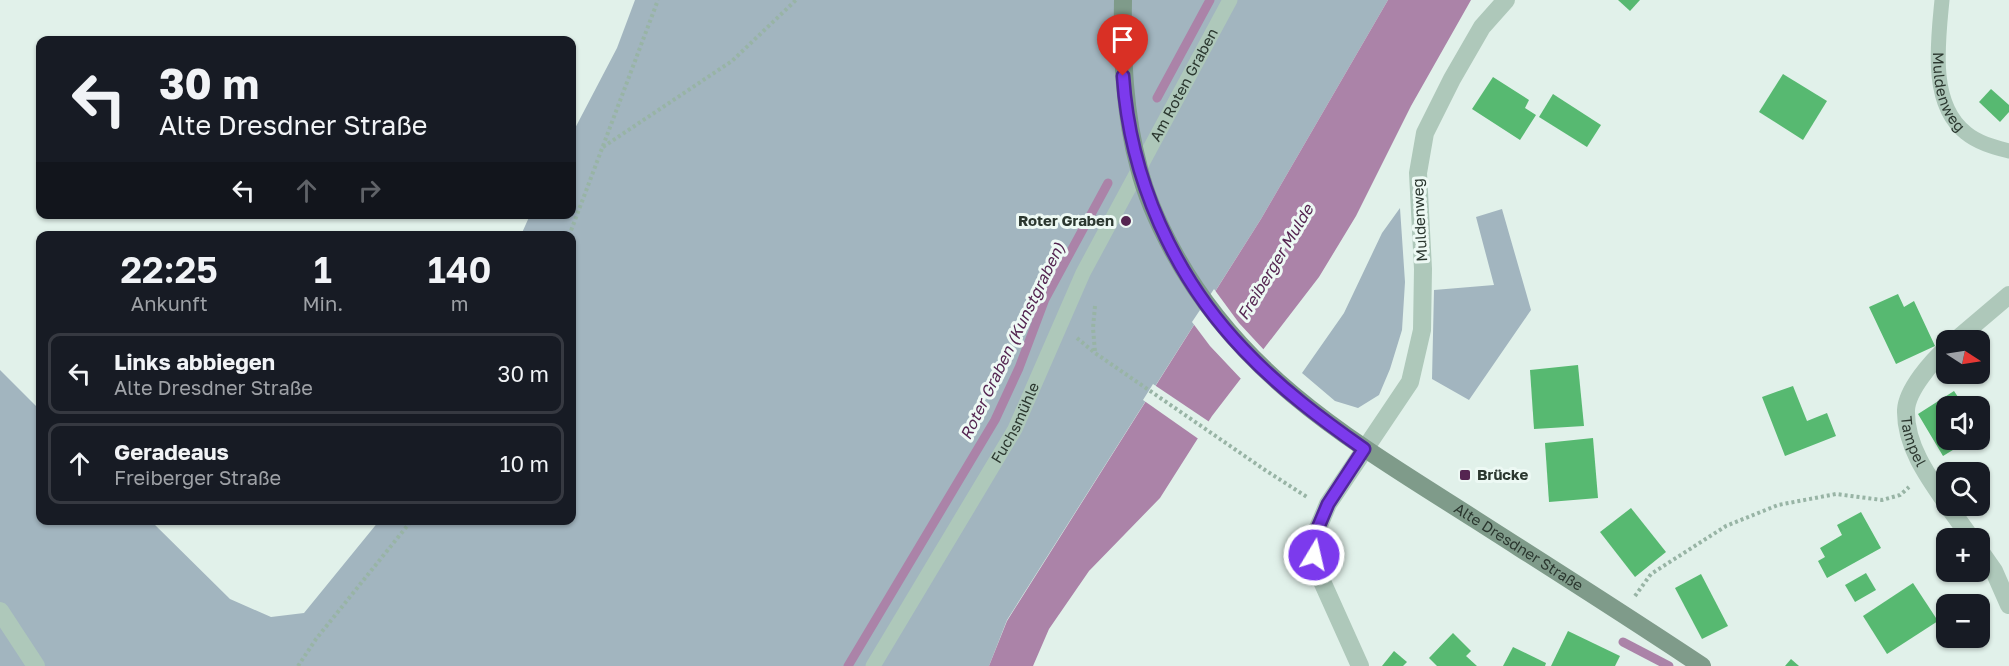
<!DOCTYPE html>
<html lang="de">
<head>
<meta charset="utf-8">
<style>
	:root { --surface:#171b24; --page:#242831; --text:#f1f3f6; --muted:#9ea1a6; --line:#363941 }
	body { margin:0; font-family:"Golos Text",sans-serif; background:var(--page); color:var(--text); height:100vh; display:flex; flex-direction:column; font-size:22px; white-space:nowrap }
	* { box-sizing:border-box; margin:0 }
	p { font-size:20px; color:var(--muted) }
	.icon { flex:none; width:33px; height:33px; fill:none; stroke:currentColor; stroke-width:2; stroke-linecap:round; stroke-linejoin:round }
	.map { position:relative; flex:1; overflow:hidden }
	.panel { position:absolute; left:36px; top:231px; width:540px; height:294px; display:flex; flex-direction:column; background:var(--surface); border-radius:12px; box-shadow:0 2px 4px #0004 }
	.panel>* { flex:none }
	.top-card { position:absolute; left:36px; top:36px; width:540px; height:183px; border-radius:12px; box-shadow:0 2px 4px #0004; background:#171b24; color:var(--text); overflow:hidden }
	.needle { width:39px; rotate:102deg }
	.controls { position:absolute; left:1936px; top:330px; display:grid; gap:12px }
	.controls a { display:grid; place-items:center; width:54px; height:54px; border-radius:12px; background:var(--surface); box-shadow:0 2px 4px #0004; font-size:30px }
	.pin { position:absolute; display:grid; place-items:center; width:51px; height:51px; color:#fff; margin:-62px -26px; border-radius:50% 50% 50% 0; rotate:-45deg; box-shadow:0 0 6px #0007 }
	.pin .icon { rotate:45deg }
	.me { position:absolute; width:66px; margin:-33px; rotate:9deg; stroke-linejoin:round; filter:drop-shadow(0 0 4px #0008) }
	.turn { display:flex; align-items:center; gap:21px; height:126px; padding:0 24px; font-size:27px }
	.turn .icon { width:78px; height:78px; stroke-width:2.5 }
	.turn b { display:block; font-size:42px; line-height:51px }
	.lanes { display:flex; align-items:center; height:57px; padding:0 24px; background:#0003; justify-content:center; gap:30px; direction:ltr }
	.lanes .off { opacity:.35 }
	.eta { display:flex; justify-content:space-evenly; align-items:center; height:102px; text-align:center }
	.eta b { font-size:36px; font-weight:600; line-height:42px }
	ul { padding:0; list-style:none }
	li { display:flex; align-items:center; gap:18px; height:81px; margin:0 12px 9px; padding:0 12px; border:3px solid var(--line); border-radius:12px }
	li div { flex:1 }
	li b { display:block; font-size:22px }
	li em { font-style:normal }
	.map>svg:first-child { display:block }
</style>
</head>
<body>
<div class="map">
<svg width="2009" height="666" viewBox="0 0 2009 666">
	<rect width="100%" height="100%" fill="#e1f1ea"/>
	<!-- green -->
	<g fill="#a2b5bf">
		<path d="M635 0H1388L1261 219 1007 620 989 666H0V370L40 410V520L151 521 230 599 271 617 304 613 379 521 572 520V236L521 235 530 215 572 214V134L617 48Z"/>
		<path d="M1400 208 1405 282 1402 330 1390 369 1379 395 1358 408 1335 401 1302 373 1344 313 1382 233Z"/>
		<path d="M1502 209 1531 310 1469 400 1432 379 1434 290 1494 285 1476 217Z"/>
	</g>
	<!-- water -->
	<path fill="#ab83a8" d="M1388 0H1471L1411 106 1356 216 1319 277 1212 416 1160 498 1089 571 1049 629 1033 666H989L1007 621 1261 219Z"/>
	<!-- pier -->
	<g fill="#e1f1ea">
		<path d="M1214 289 1239 323 1265 351 1243 381 1210 346 1192 322Z"/>
		<path d="M1153 384 1211 423 1200 440 1143 400Z"/>
	</g>
	<g fill="none" stroke-linecap="round" stroke-linejoin="round">
		<!-- stream -->
		<g stroke="#ab83a8" stroke-width="9">
			<path d="M1157 98 1210 0"/>
			<path d="M1623 642 1669 666"/>
			<path d="M848 666 995 420 1019 368 1045 299 1108 183"/>
		</g>
	</g>
	<!-- building -->
	<g fill="#57b971">
		<path d="M1618 0H1640L1630 11Z"/>
		<path d="M1783 74 1827 101 1803 140 1759 112Z"/>
		<path d="M1493 77 1529 100 1525 108 1536 115 1520 140 1472 109Z"/>
		<path d="M1991 89 2009 105V112L2000 122 1979 102Z"/>
		<path d="M1553 94 1601 125 1587 147 1539 117Z"/>
		<path d="M1898 294 1904 307 1914 301 1935 346 1896 364 1869 307Z"/>
		<path d="M1578 365 1584 426 1534 429 1530 370Z"/>
		<path d="M1793 386 1807 421 1827 413 1836 436 1785 456 1762 397Z"/>
		<path d="M1954 391 1964 406H1947V440H1965L1966 442 1943 456 1918 414Z"/>
		<path d="M1593 438 1598 498 1549 502 1545 443Z"/>
		<path d="M1631 508 1666 552 1635 577 1600 532Z"/>
		<path d="M1861 512 1881 548 1827 578 1818 561 1825 557 1820 548 1842 535 1837 525Z"/>
		<path d="M1866 573 1876 590 1855 602 1845 585Z"/>
		<path d="M1701 574 1728 626 1702 639 1675 588Z"/>
		<path d="M1913 583 1938 621 1887 654 1863 616Z"/>
		<path d="M1568 631 1620 656 1615 666H1551Z"/>
		<path d="M1453 633 1471 651 1466 656 1477 666H1437L1429 658Z"/>
		<path d="M1513 647 1546 663 1545 666H1503Z"/>
		<path d="M1394 651 1407 662 1403 666H1382Z"/>
		<path d="M1791 659 1799 666H1785Z"/>
	</g>
	<g fill="none" stroke-linecap="round" stroke-linejoin="round">
		<!-- path -->
		<g stroke="#98b4a5" stroke-width="4" stroke-dasharray="3 3" stroke-linecap="butt">
			<path d="M603 147 732 61 796 0"/>
			<path d="M569 236 658 0"/>
			<path d="M1095 306 1093 328 1095 352"/>
			<path d="M1077 338 1095 353 1265 470 1307 497"/>
			<path d="M1635 596 1651 574 1726 526 1778 505 1836 494 1882 500 1900 495 1909 487"/>
			<path d="M298 666 316 639 412 520"/>
		</g>
		<!-- lane -->
		<g stroke="#aec8ba" stroke-width="15">
			<path id="s1" d="M1942 0C1938 42 1929 104 1966 133 1978 143 1994 147 2009 151"/>
			<path id="s2" d="M873 666 1015 429 1083 273 1230 0"/>
		</g>
		<!-- street -->
		<g stroke="#aec8ba" stroke-width="18">
			<path d="M1956 340 2009 295"/>
			<path id="s3" d="M1947 348C1932 361 1907 390 1906 410 1905 445 1928 477 1947 504"/>
			<path d="M1948 506 1971 538"/>
			<path d="M1980 551 1994 571 2009 605"/>
			<path d="M0 611 36 666"/>
			<path d="M1360 666 1316 568 1312 542 1328 504 1410 382 1422 330 1423 269 1418 173 1425 133 1452 79 1482 27 1506 0"/>
		</g>
		<!-- secondary -->
		<path stroke="#7f9b8a" stroke-width="18" id="s4" d="M1123 0C1122 57 1124 113 1139 168 1146 197 1159 225 1173 251 1243 380 1357 444 1476 520 1551 568 1627 616 1702 666"/>
	</g>
	<g fill="none" stroke-linecap="round" stroke-linejoin="round">
		<!-- route casing -->
		<g stroke="#51269a" stroke-width="15">
			<path id="route" d="M1123 76C1130 178 1173 276 1244 350 1280 388 1321 419 1364 449L1328 504 1312 542 1314 555"/>
		</g>
		<!-- route -->
		<use href="#route" stroke="#7c3aed" stroke-width="10"/>
	</g>
	<!-- markers -->
	<g fill="#552551" stroke="#edf9f4" stroke-width="2">
		<circle cx="1126" cy="221" r="6"/>
		<rect x="1459" y="469" width="12" height="12" rx="3"/>
	</g>
	<g text-anchor="middle" stroke-width="6" stroke-linejoin="round" paint-order="stroke">
		<!-- street labels -->
		<g font-size="15" fill="#2b372f" stroke="#edf9f4">
			<text dy="5" stroke="none"><textPath href="#s2" startOffset="660">Am Roten Graben</textPath></text>
			<text dy="5" stroke="none"><textPath href="#s1" startOffset="94">Muldenweg</textPath></text>
			<text transform="translate(1420 220) rotate(-93)" y="5">Muldenweg</text>
			<text dy="5" stroke="none"><textPath href="#s2" startOffset="282">Fuchsmühle</textPath></text>
			<text dy="5" stroke="none"><textPath href="#s3" startOffset="108">Tampel</textPath></text>
			<text dy="5" stroke="none"><textPath href="#s4" startOffset="720">Alte Dresdner Straße</textPath></text>
		</g>
		<!-- poi labels -->
		<g font-size="15" font-weight="bold" fill="#2b372f" stroke="#edf9f4" text-anchor="end">
			<text x="1114" y="226">Roter Graben</text>
			<text x="1477" y="480" text-anchor="start">Brücke</text>
		</g>
		<!-- water labels -->
		<g font-size="16" font-style="italic" fill="#552551" stroke="#edf9f4">
			<text transform="translate(1275 262) rotate(-59)" y="6">Freiberger Mulde</text>
			<text transform="translate(1012 341) rotate(-64)" y="6">Roter Graben (Kunstgraben)</text>
		</g>
	</g>
</svg>
<div class="controls">
<a><svg class="needle" viewBox="-14 -14 28 28"><path d="M0-13l5 13h-10z" fill="#e53935"/><path d="M0 13l5-13h-10z" fill="#9ea1a6"/></svg></a>
<a><svg class="icon" aria-label="sound" viewBox="0 0 24 24"><path d="M4 9h4l5-4v14l-5-4H4zM17 9q2 3 0 6"/></svg></a>
<a><svg class="icon" aria-label="search" viewBox="0 0 24 24"><circle cx="10" cy="10" r="6"/><path d="M15 15l6 6"/></svg></a>
<a>+</a>
<a>−</a>
</div>
<div class="pin" style="left:1123px;top:76px;background:#d93025"><svg class="icon" aria-label="arrive" viewBox="0 0 24 24"><path d="M6 21V4h12l-3 4 3 4H6"/></svg></div>
<svg class="me" style="left:1314px;top:555px" viewBox="-20 -20 40 40"><circle r="17" fill="#7c3aed" stroke="#fff" stroke-width="3"/><path d="M0-11L8 9 0 5-8 9z" fill="#fff"/></svg>
<div class="top-card">
<div class="turn"><svg class="icon" aria-label="left" viewBox="0 0 24 24"><path d="M17 20v-9H6M10 6l-5 5 5 5"/></svg><div><b>30 m</b>Alte Dresdner Straße</div></div>
<div class="lanes"><svg class="icon" aria-label="left" viewBox="0 0 24 24"><path d="M17 20v-9H6M10 6l-5 5 5 5"/></svg><svg class="icon off" aria-label="ahead" viewBox="0 0 24 24"><path d="M12 20V5M6 11l6-6 6 6"/></svg><svg class="icon off" aria-label="right" viewBox="0 0 24 24"><path d="M7 20v-9h11M14 6l5 5-5 5"/></svg></div>
</div>
<section class="panel">
<div class="eta">
<div><b>22:25</b><p>Ankunft</p></div>
<div><b>1</b><p>Min.</p></div>
<div><b>140</b><p>m</p></div>
</div>
<ul>
<li><svg class="icon" aria-label="left" viewBox="0 0 24 24"><path d="M17 20v-9H6M10 6l-5 5 5 5"/></svg><div><b>Links abbiegen</b><p>Alte Dresdner Straße</p></div><em>30 m</em></li>
<li><svg class="icon" aria-label="ahead" viewBox="0 0 24 24"><path d="M12 20V5M6 11l6-6 6 6"/></svg><div><b>Geradeaus</b><p>Freiberger Straße</p></div><em>10 m</em></li>
</ul>
</section>
</div>
</body>
</html>
